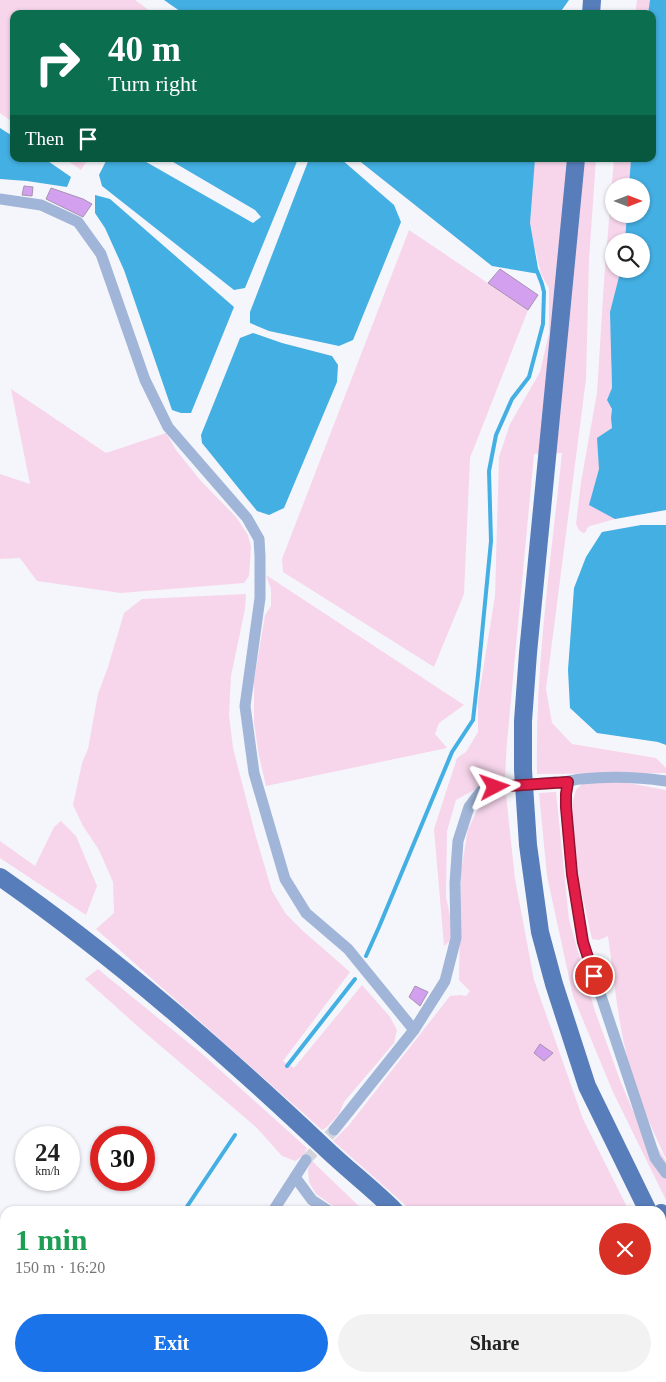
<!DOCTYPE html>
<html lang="en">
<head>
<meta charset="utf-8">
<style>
	:root { --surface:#fff; --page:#f2f2f2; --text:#222; --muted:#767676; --accent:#1a73e8 }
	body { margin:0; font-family:Georgia,serif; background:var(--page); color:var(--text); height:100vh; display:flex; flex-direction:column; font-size:19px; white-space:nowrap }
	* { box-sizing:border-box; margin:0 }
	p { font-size:16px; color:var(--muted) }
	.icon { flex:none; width:28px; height:28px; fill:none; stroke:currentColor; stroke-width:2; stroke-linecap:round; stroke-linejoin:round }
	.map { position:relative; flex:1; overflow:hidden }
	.drawer { position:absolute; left:0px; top:1206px; width:666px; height:176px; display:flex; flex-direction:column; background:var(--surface); border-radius:15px 15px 0 0; box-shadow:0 1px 4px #0004 }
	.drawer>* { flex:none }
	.guide { position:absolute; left:10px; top:10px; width:646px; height:152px; border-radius:10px; box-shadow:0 1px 4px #0004; background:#0b6e4f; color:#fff; overflow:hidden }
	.needle { width:32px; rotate:90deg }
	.tools { position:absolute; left:605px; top:178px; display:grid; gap:10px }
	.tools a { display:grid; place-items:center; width:45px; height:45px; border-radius:50%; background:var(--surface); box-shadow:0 1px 4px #0004; font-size:25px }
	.speed { position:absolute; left:15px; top:1126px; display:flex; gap:10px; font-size:25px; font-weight:700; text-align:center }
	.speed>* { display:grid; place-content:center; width:65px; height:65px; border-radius:50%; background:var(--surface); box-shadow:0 1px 4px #0004; line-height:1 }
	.speed small { font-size:12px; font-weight:400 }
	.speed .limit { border:8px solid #d22; background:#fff; color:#111 }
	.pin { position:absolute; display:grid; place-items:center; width:42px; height:42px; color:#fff; margin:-21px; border:2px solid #fff; border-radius:50%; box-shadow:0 1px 5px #0007 }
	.me { position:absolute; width:55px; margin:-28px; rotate:86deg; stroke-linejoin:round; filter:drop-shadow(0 0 4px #0008) }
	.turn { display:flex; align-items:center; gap:18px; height:105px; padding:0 15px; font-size:22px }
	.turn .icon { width:65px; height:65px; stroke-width:2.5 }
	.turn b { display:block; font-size:35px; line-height:42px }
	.then { display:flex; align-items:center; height:48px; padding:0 15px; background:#0003; gap:10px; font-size:19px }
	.round { display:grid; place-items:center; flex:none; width:52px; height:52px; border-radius:26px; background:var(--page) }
	.headline { display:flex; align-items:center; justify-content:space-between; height:85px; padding:0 15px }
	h1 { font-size:30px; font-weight:700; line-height:38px; color:#1e9e55 }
	.button { display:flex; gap:10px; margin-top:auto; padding:10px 15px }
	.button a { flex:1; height:58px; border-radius:30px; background:var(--accent); color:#fff; font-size:20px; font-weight:700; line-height:58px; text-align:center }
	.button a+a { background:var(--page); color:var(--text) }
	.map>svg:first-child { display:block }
</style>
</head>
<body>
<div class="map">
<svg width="666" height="1382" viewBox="0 0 666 1382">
	<rect width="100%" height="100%" fill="#f5f5fc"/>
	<!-- green -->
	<g fill="#f7d6eb" fill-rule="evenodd">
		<path d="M0 0H135L154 14H14V123L0 113Z"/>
		<path d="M637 0H650L648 14H635Z"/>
		<path d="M65 159H88L81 170Z"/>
		<path d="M357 159H596L589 260 586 379 546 689 552 723 572 744 656 758 666 768V773L537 774C535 667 551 560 562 453L534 454 507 742 505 777 481 786 456 800 447 831 446 897 453 930 450 941 444 946 434 829 457 758 466 752 478 732V701L495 596 499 457 510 424 540 372 549 333V288L541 274 532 236 492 266Z"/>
		<path d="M614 159H652L666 319 611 366 612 386 666 510 615 519 590 526 587 528 586 532 583 533 579 530 576 524 581 482 597 393 604 281ZM614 186H641V214H614ZM614 241H641V269H614Z"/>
		<path d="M409 230 528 310 470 458 464 594 434 667 283 572 282 559Z"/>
		<path d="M11 389 106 453 166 433 176 450 200 480 236 517 248 535 251 547 249 576 244 583 121 593 37 581 20 558 0 559V474L30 484Z"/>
		<path d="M266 575 464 705 439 723 435 734 447 748 266 786 259 756 254 723V681L265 615 271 606V589Z"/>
		<path d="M246 594 245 609 231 676 229 715 233 748 256 837 272 891 286 914 303 931 350 972 283 1061 294 1068 362 985 390 1017 397 1030 394 1043 344 1102 339 1114 327 1127 322 1130 96 929 114 913 113 882 99 850 83 826 73 805 82 763 88 749 98 694 108 667 124 613 142 599Z"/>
		<path d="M623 782 666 790V1159C652 1128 637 1098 629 1065 618 1023 614 979 608 936L599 940 592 939 580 885 571 818 572 804 576 790 583 783Z"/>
		<path d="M556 792 569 920 595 1011 620 1080 632 1109 666 1161V1200L613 1092 573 996 547 876 539 793Z"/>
		<path d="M506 795 515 879 534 980 583 1119 629 1211H412L333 1141 349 1125 450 996 460 995 466 996 470 991 459 980 461 871 468 829 481 803Z"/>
		<path d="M61 821 76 836 97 886 86 915 0 858V841L35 866 54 827Z"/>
		<path d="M98 969 201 1053 307 1148 304 1155 295 1161 282 1156 256 1127 143 1031 85 979Z"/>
		<path d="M311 1160 364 1211H340L316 1194 309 1182 308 1170Z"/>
		<path d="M662 1256 666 1263V1370L661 1371Z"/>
		<path d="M493 1378H525L529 1382H495Z"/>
	</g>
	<!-- water -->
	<g fill="#43afe2">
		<path d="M164 0H569L559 14H184Z"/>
		<path d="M650 0H666V510L615 519 589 505 599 469 597 438 612 428 611 418 612 409 607 400 612 388 610 312 621 269H641V241H625L627 214H641V186H629L631 159H652V14H648Z"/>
		<path d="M0 128 14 137V159H45L71 177 67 187 27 181 0 179Z"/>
		<path d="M107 159H141L253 223 261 217 255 210 168 159H298L245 288 234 290 102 186 99 175Z"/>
		<path d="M309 159H341L394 205 401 222 353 340 339 346 269 331 250 323V312Z"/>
		<path d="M357 159H535L530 223 539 274 492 266Z"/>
		<path d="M95 195 110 199 234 307 191 413H181L172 410 124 270 105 228 95 213Z"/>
		<path d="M253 333 282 343 332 356 338 365 337 382 284 508 269 515 257 511 202 443 201 435 240 338Z"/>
		<path d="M641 525H666V745L658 742 597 733 570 708 568 670 574 588 586 557 602 532Z"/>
	</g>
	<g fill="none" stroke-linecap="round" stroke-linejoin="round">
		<!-- stream -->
		<g stroke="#43afe2" stroke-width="4">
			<path d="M366 956 379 927 452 752 473 720 478 675 491 541 489 471 496 435 512 399 529 377 543 324 544 292 542 284 537 271"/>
			<path d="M287 1066 355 979"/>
			<path d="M184 1211 235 1135"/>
			<path d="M60 1382 63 1378"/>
		</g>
	</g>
	<!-- building -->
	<g fill="#d3a0ef" stroke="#a592af">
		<path d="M24 186 33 187 32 196 22 195Z"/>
		<path d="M51 188 83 199 92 204 83 217 46 199Z"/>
		<path d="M500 269 538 295 528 310 488 283Z"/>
		<path d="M415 986 428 992 420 1006 409 997Z"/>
		<path d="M540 1044 553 1053 544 1061 534 1053Z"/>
	</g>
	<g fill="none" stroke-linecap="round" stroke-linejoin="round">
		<!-- street-tunnel -->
		<path stroke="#d4d4dc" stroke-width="11" stroke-dasharray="11 5.5" stroke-linecap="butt" d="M306 1160 334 1130"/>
		<!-- street -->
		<g stroke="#a0b5d7" stroke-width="11">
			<path d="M0 199 41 205 78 222 101 254 145 380 168 427 247 518 259 539 260 556V598L245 706 254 773 285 879 306 913 348 949 414 1030"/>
			<path d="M562 782C569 782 575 779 581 779 609 776 639 777 666 781"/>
			<path d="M568 782 566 794V807L572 874 583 942 655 1158 666 1173"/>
			<path d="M334 1130 414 1030 445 981 456 938 455 883 458 841 469 807 481 791 495 787"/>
			<path d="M295 1177 312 1200 329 1211"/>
			<path d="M273 1211 306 1160"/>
			<path d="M483 1378 486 1382"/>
			<path d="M176 1382 179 1378"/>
		</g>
		<!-- primary -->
		<g stroke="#577dba" stroke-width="18">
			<path d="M591 14 592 0"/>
			<path d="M576 159 528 653 523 721V770L528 845 540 932 554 984 587 1086 648 1211"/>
			<path d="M0 877C116 958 222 1051 325 1148 348 1170 373 1189 395 1211"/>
			<path d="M661 1213 666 1222"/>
			<path d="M661 1238 666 1247"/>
			<path d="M536 1378 540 1382"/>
			<path d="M553 1378 561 1382"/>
			<path d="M575 1378 587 1382"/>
			<path d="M657 1382 666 1380"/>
		</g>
		<!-- street-bridge -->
		<path stroke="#a0b5d7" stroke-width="11" d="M495 787 555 782"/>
	</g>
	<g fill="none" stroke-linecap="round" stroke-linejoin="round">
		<!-- route casing -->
		<g stroke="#92132f" stroke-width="12">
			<path id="route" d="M495 787 568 782 566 794V807L572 874 583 942 594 976"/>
		</g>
		<!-- route -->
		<use href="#route" stroke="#e11d48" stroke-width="9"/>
	</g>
</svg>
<div class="tools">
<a><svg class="needle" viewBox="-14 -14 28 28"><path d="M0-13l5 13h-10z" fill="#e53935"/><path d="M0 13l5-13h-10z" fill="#767676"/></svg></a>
<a><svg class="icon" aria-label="search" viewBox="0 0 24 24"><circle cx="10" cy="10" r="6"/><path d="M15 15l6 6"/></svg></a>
</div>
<div class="speed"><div>24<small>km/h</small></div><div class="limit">30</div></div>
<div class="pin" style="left:594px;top:976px;background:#d93025"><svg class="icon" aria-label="arrive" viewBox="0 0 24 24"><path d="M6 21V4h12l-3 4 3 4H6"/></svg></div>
<svg class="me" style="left:495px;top:787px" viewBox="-20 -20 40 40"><path d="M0-17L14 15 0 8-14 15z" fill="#e11d48" stroke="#fff" stroke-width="4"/></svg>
<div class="guide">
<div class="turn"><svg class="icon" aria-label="right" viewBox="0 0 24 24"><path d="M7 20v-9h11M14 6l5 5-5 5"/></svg><div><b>40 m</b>Turn right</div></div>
<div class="then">Then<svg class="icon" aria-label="arrive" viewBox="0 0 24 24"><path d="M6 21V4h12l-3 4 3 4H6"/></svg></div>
</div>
<section class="drawer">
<div class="headline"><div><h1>1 min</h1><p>150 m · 16:20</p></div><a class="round" style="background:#d93025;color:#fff"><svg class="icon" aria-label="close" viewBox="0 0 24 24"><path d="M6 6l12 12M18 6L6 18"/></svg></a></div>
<div class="button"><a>Exit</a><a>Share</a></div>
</section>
</div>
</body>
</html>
